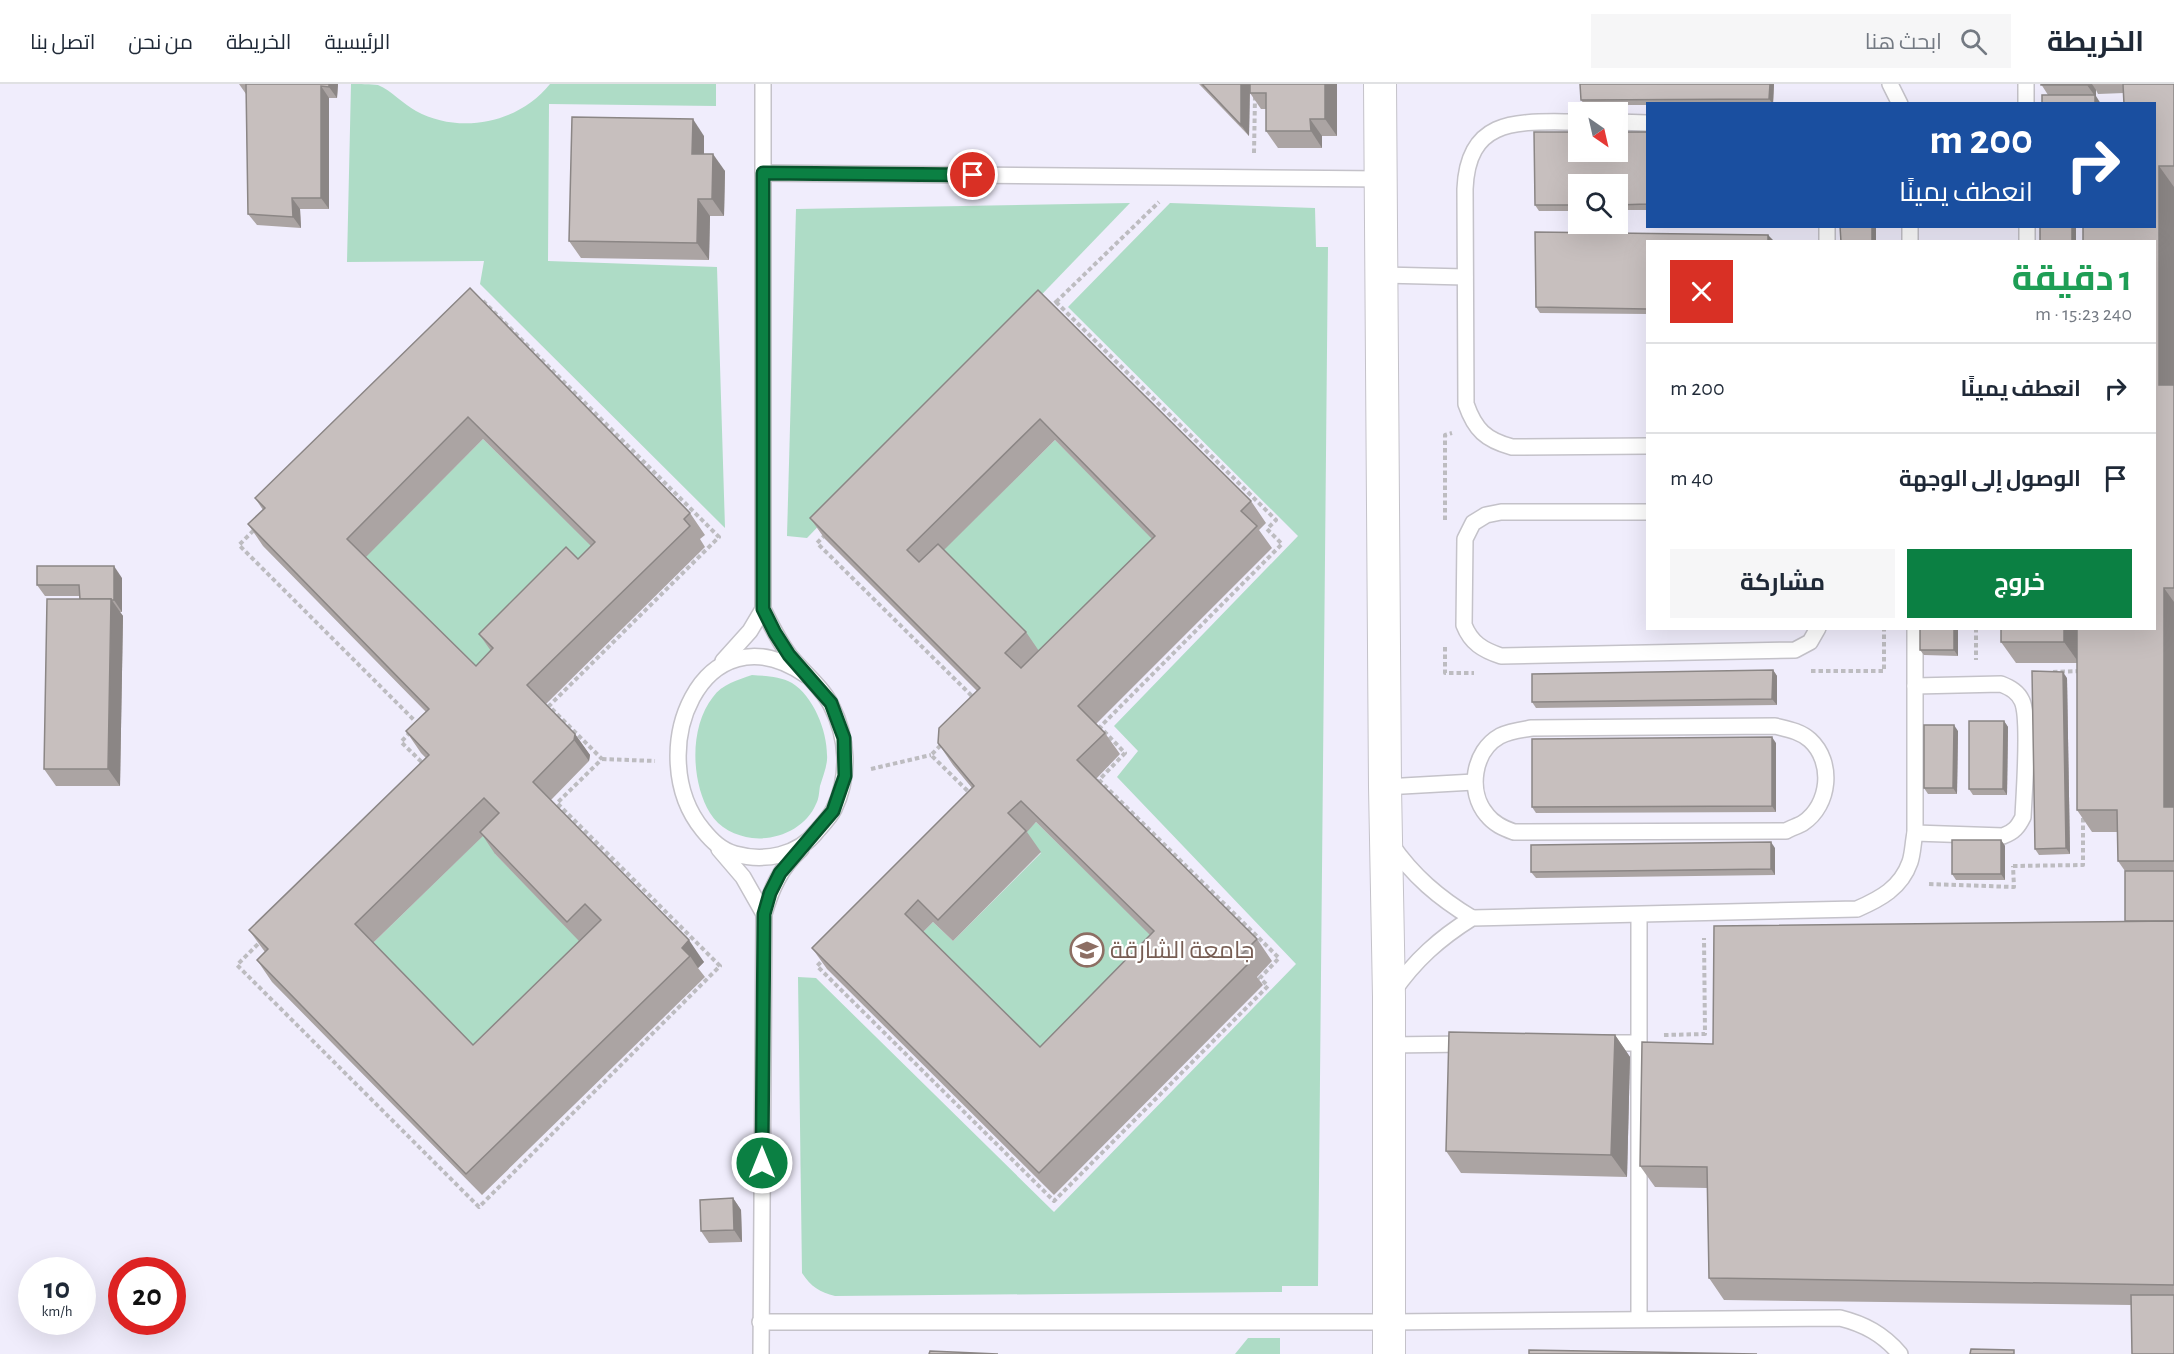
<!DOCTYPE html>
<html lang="ar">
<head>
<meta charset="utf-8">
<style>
	:root { --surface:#fff; --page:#f6f6f7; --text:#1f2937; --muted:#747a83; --line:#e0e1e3; --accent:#0b8043 }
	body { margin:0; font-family:"Alegreya Sans",Cairo,sans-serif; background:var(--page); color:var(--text); direction:rtl; height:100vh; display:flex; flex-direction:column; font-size:22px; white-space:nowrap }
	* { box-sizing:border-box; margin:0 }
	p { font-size:20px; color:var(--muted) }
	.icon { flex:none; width:33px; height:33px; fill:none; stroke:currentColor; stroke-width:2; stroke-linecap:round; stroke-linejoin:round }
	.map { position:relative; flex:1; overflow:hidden; direction:ltr }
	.details { position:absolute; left:1646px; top:156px; width:510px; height:390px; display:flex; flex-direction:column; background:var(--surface); border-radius:0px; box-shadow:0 6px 24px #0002; direction:rtl }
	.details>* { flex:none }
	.hud { position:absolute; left:1646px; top:18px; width:510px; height:126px; border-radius:0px; box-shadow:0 6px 24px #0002; direction:rtl; background:#1a4fa0; color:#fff; overflow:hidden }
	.needle { width:39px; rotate:146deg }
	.tools { position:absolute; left:1568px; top:18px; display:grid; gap:12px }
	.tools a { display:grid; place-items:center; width:60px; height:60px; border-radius:0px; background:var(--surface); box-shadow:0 6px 24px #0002; font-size:30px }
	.speed { position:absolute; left:18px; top:1173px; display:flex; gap:12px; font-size:30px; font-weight:700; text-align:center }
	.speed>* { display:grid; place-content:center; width:78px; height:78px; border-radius:50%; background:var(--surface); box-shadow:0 6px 24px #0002; line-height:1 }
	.speed small { font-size:15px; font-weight:400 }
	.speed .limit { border:9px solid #d22; background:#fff; color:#111 }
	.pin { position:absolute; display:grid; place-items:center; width:51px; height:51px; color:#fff; margin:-26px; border:3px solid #fff; border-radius:50%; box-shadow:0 2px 6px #0007 }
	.me { position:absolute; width:66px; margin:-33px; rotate:0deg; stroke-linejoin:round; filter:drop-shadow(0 0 4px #0008) }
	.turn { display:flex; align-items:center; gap:21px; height:126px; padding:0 24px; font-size:27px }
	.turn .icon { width:78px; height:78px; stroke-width:2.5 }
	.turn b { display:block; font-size:42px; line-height:51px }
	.round { display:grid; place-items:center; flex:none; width:63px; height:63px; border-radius:0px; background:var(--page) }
	.overview { display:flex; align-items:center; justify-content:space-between; height:102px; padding:0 24px }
	h1 { font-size:36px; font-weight:700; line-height:45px; color:#1e9e55 }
	.primary-button { display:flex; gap:12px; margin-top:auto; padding:12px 24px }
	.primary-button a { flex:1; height:69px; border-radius:0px; background:var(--accent); color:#fff; font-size:24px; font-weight:700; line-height:69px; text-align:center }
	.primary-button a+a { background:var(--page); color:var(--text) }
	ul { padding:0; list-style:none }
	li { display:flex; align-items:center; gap:18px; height:90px; padding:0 24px; border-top:2px solid var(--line) }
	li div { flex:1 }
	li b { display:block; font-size:22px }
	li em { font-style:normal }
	header { display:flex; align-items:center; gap:36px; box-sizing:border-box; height:84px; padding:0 30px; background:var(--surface); border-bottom:2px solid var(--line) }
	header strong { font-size:28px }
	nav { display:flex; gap:33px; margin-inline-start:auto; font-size:21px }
	.search { width:420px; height:54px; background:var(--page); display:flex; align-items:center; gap:15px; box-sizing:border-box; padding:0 21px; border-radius:0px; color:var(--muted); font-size:22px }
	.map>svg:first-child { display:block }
</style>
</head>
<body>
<header>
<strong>الخريطة</strong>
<div class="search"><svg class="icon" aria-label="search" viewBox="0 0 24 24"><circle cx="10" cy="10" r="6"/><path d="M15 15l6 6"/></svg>ابحث هنا</div>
<nav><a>الرئيسية</a><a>الخريطة</a><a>من نحن</a><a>اتصل بنا</a></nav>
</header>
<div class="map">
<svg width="2174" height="1270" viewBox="0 0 2174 1270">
	<rect width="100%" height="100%" fill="#fcfbff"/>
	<!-- built -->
	<path fill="#f0edfc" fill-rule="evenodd" d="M0 0H2174V1270H0ZM1647 20H2154V142H1647ZM1578 28H1617V68H1578ZM1578 100H1617V140H1578ZM1647 158H2154V544H1647ZM32 1186H82V1238H32ZM122 1186H172V1238H122Z"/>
	<!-- green -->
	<g fill="#aedcc6">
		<path d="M351 0C359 0 371 0 378 1 392 7 403 20 416 27 460 51 519 39 550 0H716V22L549 20 548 177 717 183 725 444 480 200 484 177 347 178Z"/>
		<path d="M1130 119 807 454 787 452 796 125Z"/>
		<path d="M1170 119 1315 124 1316 163H1328L1318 1202H1282V1208L835 1212C820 1208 811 1203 802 1189L798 893 816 894 1054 1128 1296 880 1117 693 1138 667 1114 642 1298 452 1068 223Z"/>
		<path d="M483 355 610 480 491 603 362 476Z"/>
		<path d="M1055 356 1171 473 1036 606 922 487Z"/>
		<path d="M752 591C765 592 780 592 792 599 813 612 827 646 827 671 828 680 823 692 820 702 819 708 819 715 816 720 806 744 777 757 752 754 736 752 719 744 710 729 691 698 689 643 713 613 722 600 738 596 752 591Z"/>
		<path d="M499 736 495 770 582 859 488 982 370 862Z"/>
		<path d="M1036 738 1169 869 1055 984 920 851 933 838 953 857 1041 769 1023 751Z"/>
		<path d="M1248 1254H1280V1270H1235Z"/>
	</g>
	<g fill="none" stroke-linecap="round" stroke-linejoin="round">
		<!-- lane casing -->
		<g stroke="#c4c2c9" stroke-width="18">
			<g id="lane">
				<path d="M763 0V525C771 541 779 558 790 572 803 588 822 603 831 621 848 654 850 692 834 725 830 733 823 740 817 747 798 772 764 778 735 770 721 766 712 757 703 746 641 671 702 520 806 591"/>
				<path d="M1890 0 1900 20"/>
				<path d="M2026 0V20"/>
				<path d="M1578 38C1521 38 1468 31 1465 105L1466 320C1475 346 1486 356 1512 363L1647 362"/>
				<path d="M1617 38 1647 39"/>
				<path d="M763 89 1382 95"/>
				<path d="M1910 142V158"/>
				<path d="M2027 142V158"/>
				<path d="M1827 158V142"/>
				<path d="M1383 191 1465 193"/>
				<path d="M1647 428H1501L1486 431 1473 439 1465 455 1464 541C1471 559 1483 566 1501 572L1795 566 1810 558 1818 544"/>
				<path d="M723 577 750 547 763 525"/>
				<path d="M1775 642C1787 645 1800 647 1810 656 1834 678 1830 721 1803 739 1798 742 1791 744 1786 747L1514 748C1503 744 1494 740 1487 731 1467 708 1473 667 1500 652 1510 647 1520 646 1532 644Z"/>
				<path d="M1385 703 1474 698"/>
				<path d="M1915 749 2003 752C2014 748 2018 743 2023 733 2024 710 2030 634 2022 617 2018 608 2011 604 2001 600L1915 602"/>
				<path d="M1391 760C1413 792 1439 814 1472 834"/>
				<path d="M719 765 743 793 764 830"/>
				<path d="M1393 908C1415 876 1440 854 1472 834L1857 825C1880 815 1901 804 1910 778 1913 769 1913 758 1915 749V544"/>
				<path d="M1600 959H1639"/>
				<path d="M1389 961 1468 960"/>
				<path d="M1639 1235V831"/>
				<path d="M760 1238H1390L1840 1234C1864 1240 1883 1250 1900 1270"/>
				<path d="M761 1270 764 830C771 805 781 783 801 765"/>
			</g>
		</g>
		<!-- street casing -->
		<g stroke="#c4c2c9" stroke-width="34">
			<path id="street" d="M1380 0 1385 703 1389 913V1270"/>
		</g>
		<!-- path -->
		<g stroke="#bdbcc0" stroke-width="4" stroke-dasharray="4.5 3" stroke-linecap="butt">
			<path d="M1254 69 1255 13"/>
			<path d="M483 217 719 453 549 622 602 675 557 719 720 882 479 1123 237 881 431 687 401 658 418 640 239 461Z"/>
			<path d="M1056 218 1276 436 1267 445 1282 460 1100 643 1125 669 1099 696 1279 874 1260 894 1268 902 1054 1117 817 882 980 719 931 671 981 621 817 459Z"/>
			<path d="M1056 218 1159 118"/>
			<path d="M1445 436V351L1452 349"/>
			<path d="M1976 544V576"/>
			<path d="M1445 563V589H1474"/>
			<path d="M1811 587H1884V544"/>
			<path d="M2053 588 2081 587"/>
			<path d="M602 675 655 677"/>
			<path d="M871 685 931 671"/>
			<path d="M2013 782 2083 781V731"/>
			<path d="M1929 800 2014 803 2013 782"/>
			<path d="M1664 951 1705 950 1704 854"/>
		</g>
		<!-- lane -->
		<use href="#lane" stroke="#fff" stroke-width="15"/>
		<!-- street -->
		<use href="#street" stroke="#fff" stroke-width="32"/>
	</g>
	<!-- wall -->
	<g fill="#aba4a3" fill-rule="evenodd">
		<path d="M239 0H338L337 14H329V125H300L301 144 257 141 248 130 246 10Z"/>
		<path d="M1199 0H1250L1249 52Z"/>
		<path d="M1250 0H1337V52H1322V64H1278L1266 47V25H1261L1250 9Z"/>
		<path d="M1580 0H1774L1773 20H1647V21H1585L1581 16Z"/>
		<path d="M2041 0H2174V1270L2132 1221 1724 1216 1709 1194 1707 1104 1655 1103 1640 1082 1713 960 2125 837V787L2118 777V748H2092L2077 726V579H2016L2001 558 2154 544V142L2124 9 2098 10 2096 6V12L2048 11Z"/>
		<path d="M1647 48V126H1617V100H1578V127H1539L1535 121Z"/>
		<path d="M704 52V70L725 87 724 132H710L709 176 581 174 569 157Z"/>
		<path d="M1535 148 1768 151 1773 158H1647V230L1540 229 1536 223Z"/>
		<path d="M470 204 690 429 705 451 700 455 705 463 546 620 575 650 590 671 589 677 551 716 704 878 698 884 705 893 482 1111 272 898 257 876 265 868 249 846 426 674 421 669 406 647 426 628 263 462 248 440 263 426 255 414ZM483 355 591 462 578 475 479 550 491 567 476 582 366 473ZM483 752 495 770 579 857 473 961 373 859Z"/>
		<path d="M1038 206 1251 417 1266 439 1259 446 1272 464 1096 640 1105 649 1120 670 1096 695 1257 855 1272 877 1257 893 1263 901 1054 1111 827 885 812 864 972 704 953 681 938 659 977 607 825 455 810 434ZM1055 356 1152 455 1039 567 1026 548 944 466ZM1036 738 1150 851 1040 963 923 848 933 838 953 857 1041 768 1027 748Z"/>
		<path d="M122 494V528H120L123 532 120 702H56L44 685 80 512H45L37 501Z"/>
		<path d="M1958 544V572L1924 571 1920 566Z"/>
		<path d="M1773 586 1777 592V621L1536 624 1532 618Z"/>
		<path d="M2067 594 2070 770 2039 771 2035 765Z"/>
		<path d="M2004 637 2008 643 2007 711H1973L1969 705Z"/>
		<path d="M1958 647 1957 710H1928L1924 704Z"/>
		<path d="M1776 659V728L1536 729 1532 723Z"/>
		<path d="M2001 756 2005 762V796H1956L1952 790Z"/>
		<path d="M1775 764V791L1536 794 1531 788Z"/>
		<path d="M1615 951 1630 973 1627 1093 1461 1089 1446 1067Z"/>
		<path d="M733 1114 741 1126 742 1158 709 1159 701 1147Z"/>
	</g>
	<!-- shaded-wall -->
	<g fill="#8b8685">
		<path d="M329 0H338L337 14 329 3Z"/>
		<path d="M1241 0H1250L1249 52 1241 41Z"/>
		<path d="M1325 0H1337V52L1325 35Z"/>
		<path d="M1770 0H1774L1773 20 1769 15Z"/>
		<path d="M2088 0H2092L2096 6V12L2101 20H2095V12L2087 1Z"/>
		<path d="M321 2 329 14V125L321 114Z"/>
		<path d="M693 35 704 52V87L692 70Z"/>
		<path d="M1310 35 1322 52V64L1311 47Z"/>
		<path d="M713 70 725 87 724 132 712 115Z"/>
		<path d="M2159 82 2174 103V322L2159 301Z"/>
		<path d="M292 114 300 125 301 144 293 133Z"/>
		<path d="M698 115 710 132 709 176 697 159Z"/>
		<rect x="1872" y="142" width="4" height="16"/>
		<rect x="2072" y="142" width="4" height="16"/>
		<path d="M1768 151 1773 156V158H1768Z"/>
		<path d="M114 482 122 494V528L114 516Z"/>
		<path d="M2164 504 2174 518V737L2164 723Z"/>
		<path d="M111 515 123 532 120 702 108 685Z"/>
		<path d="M1954 544H1958V572L1954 566Z"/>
		<path d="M2064 544H2079V579L2064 558Z"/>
		<path d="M1773 586 1777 592V621L1772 615Z"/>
		<path d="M2063 588 2067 594 2070 770 2066 764Z"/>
		<path d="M2004 637 2008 643 2007 711 2003 705Z"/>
		<path d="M1954 641 1958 647 1957 710 1953 704Z"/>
		<path d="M575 650 590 671 589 677 574 656Z"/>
		<path d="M1772 653 1776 659V728L1772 722Z"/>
		<path d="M2001 756 2005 762V796L2001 790Z"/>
		<path d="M1771 758 1775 764V791L1771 785Z"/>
		<path d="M689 856 704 878 698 884 690 872 682 864Z"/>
		<path d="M1615 951 1630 973 1627 1093 1611 1071Z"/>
		<path d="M733 1114 741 1126 742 1158 734 1146Z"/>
	</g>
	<!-- building -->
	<g fill="#c7bfbe" stroke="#8b8685" stroke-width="1.5" fill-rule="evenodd">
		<path d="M246 0H329V3L321 2V114H292L293 133 248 130Z"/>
		<path d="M1202 0H1241V41Z"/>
		<path d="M1250 0H1325V35H1310L1311 47H1266V9H1250Z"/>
		<path d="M1580 0H1770L1769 15 1581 16Z"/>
		<path d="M2041 0H2088L2087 1H2041Z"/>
		<path d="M2123 0H2174V82H2159V301H2174V504H2164V723H2174V777H2118L2117 726H2077V544H2154V158H2083V142H2154V20H2124Z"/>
		<rect x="2042" y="11" width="53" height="9"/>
		<path d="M572 33 693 35 692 70H713L712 115H698L697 159 569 157Z"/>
		<path d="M1534 48H1578V68H1617V48H1647V120L1617 121V100H1578V121H1535Z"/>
		<path d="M1840 142H1872V158H1841Z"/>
		<rect x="2040" y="142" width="32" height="16"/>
		<path d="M1535 148 1768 151V158H1647V225L1536 223Z"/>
		<path d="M470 204 690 429 684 435 690 442 527 601 575 650 574 656 533 698 689 856 682 864 690 872 466 1090 257 876 268 865 249 846 429 671 406 647 429 625 248 440 265 424 255 414ZM468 333 595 458 578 475 566 463 479 550 493 564 476 582 347 455ZM484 714 499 729 480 748 567 838 585 820 601 836 473 961 355 840Z"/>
		<path d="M1038 206 1251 417 1241 427 1257 442 1078 622 1105 649 1077 676 1257 855 1240 872 1248 880 1039 1089 812 864 974 702 938 659 939 644 980 604 810 434ZM1040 335 1155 452 1021 584 1005 569 1026 548 938 460 919 478 907 466ZM1021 717 1154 847 1040 963 905 830 918 816 938 836 1026 747 1008 729Z"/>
		<path d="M37 482H114V516H111V515H80L79 501H37Z"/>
		<path d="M47 515H111L108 685H44Z"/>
		<rect x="1920" y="544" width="34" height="22"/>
		<rect x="2001" y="544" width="63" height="14"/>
		<path d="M1773 586 1772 615 1532 618V590Z"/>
		<path d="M2032 587 2063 588 2066 764 2035 765Z"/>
		<path d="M1969 637H2004L2003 705H1969Z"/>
		<path d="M1924 641H1954L1953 704H1924Z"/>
		<path d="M1772 653V722L1532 723V655Z"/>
		<rect x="1952" y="756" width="49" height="34"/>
		<path d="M1771 758V785L1531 788V761Z"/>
		<rect x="2125" y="787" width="49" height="50"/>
		<path d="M2174 837V1201L1709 1194 1707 1083 1640 1082 1642 958 1713 960 1714 842Z"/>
		<path d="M1449 948 1615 951 1611 1071 1446 1067Z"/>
		<path d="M733 1114 734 1146 701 1147 700 1116Z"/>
		<path d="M2131 1211H2174V1270H2132Z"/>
		<path d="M1971 1265 2014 1266V1270H1970Z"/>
		<path d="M1529 1266 1757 1270H1529Z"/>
		<path d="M930 1267 998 1270H929Z"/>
	</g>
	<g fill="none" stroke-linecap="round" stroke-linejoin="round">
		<!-- route casing -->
		<g stroke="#07532c" stroke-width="15">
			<path id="route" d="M762 1079 764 830 770 809 780 789 833 727 845 692 844 654 831 619 789 571 775 549 763 525V89L973 91"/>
		</g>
		<!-- route -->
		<use href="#route" stroke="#0b8043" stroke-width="10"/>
	</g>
	<!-- icons -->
	<defs>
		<g id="university-ring" transform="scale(1.725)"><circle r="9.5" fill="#fff" stroke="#8d6e63" stroke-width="1.5"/><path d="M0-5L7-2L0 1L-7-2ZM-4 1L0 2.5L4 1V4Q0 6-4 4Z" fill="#8d6e63"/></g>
	</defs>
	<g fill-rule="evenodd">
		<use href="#university-ring" x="1087" y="866"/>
	</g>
	<g text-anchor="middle" stroke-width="4.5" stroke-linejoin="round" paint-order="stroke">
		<!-- education labels -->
		<g font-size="24" fill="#785e54" stroke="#fff" text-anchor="start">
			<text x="1110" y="874">جامعة الشارقة</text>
		</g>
	</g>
</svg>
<div class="tools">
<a><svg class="needle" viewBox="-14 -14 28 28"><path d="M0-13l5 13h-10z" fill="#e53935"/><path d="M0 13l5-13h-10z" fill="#747a83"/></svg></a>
<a><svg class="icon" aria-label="search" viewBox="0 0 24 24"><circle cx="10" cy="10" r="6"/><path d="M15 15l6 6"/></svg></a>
</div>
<div class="speed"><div>10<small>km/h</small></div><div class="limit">20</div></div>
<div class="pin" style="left:973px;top:91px;background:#d93025"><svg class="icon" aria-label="arrive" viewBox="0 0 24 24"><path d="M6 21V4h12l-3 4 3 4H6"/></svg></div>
<svg class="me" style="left:762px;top:1079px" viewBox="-20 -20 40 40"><circle r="17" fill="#0b8043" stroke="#fff" stroke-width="3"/><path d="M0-11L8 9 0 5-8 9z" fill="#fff"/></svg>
<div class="hud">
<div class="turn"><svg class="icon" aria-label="right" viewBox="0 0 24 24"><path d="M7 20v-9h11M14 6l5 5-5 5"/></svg><div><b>200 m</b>انعطف يمينًا</div></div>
</div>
<section class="details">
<div class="overview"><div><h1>1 دقيقة</h1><p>240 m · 15:23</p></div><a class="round" style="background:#d93025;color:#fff"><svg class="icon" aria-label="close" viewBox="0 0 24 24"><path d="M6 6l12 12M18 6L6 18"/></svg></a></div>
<ul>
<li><svg class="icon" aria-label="right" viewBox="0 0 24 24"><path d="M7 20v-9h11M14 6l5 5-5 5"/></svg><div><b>انعطف يمينًا</b></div><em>200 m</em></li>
<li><svg class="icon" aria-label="arrive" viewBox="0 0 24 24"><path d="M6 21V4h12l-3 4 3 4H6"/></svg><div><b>الوصول إلى الوجهة</b></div><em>40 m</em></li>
</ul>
<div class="primary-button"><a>خروج</a><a>مشاركة</a></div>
</section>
</div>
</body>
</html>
